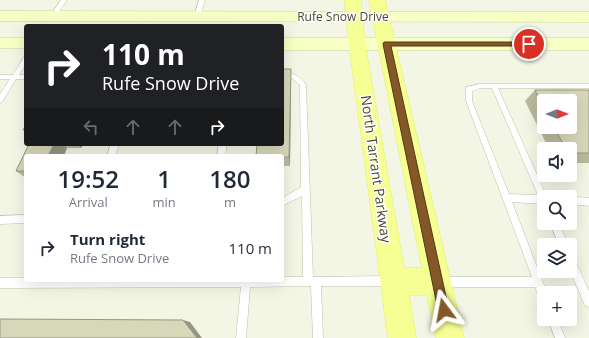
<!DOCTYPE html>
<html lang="en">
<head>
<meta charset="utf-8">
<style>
	:root { --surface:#fff; --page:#f6f6f7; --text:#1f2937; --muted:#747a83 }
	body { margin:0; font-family:"Open Sans",sans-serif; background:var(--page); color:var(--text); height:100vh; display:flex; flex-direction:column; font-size:15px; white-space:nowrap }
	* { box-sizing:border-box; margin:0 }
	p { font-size:13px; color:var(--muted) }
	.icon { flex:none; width:22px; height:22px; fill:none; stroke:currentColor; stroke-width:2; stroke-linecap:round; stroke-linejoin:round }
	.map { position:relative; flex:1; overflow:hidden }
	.side { position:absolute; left:24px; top:154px; width:260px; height:128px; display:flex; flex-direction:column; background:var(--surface); border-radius:4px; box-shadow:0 4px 16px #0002 }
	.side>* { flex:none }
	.hud { position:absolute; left:24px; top:24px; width:260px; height:122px; border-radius:4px; box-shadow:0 4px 16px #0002; background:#202124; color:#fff; overflow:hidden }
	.needle { width:26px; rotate:90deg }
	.controls { position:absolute; left:537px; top:94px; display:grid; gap:8px }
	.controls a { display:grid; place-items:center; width:40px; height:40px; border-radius:4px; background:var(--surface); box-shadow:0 4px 16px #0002; font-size:20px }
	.pin { position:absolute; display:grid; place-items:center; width:34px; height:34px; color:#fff; margin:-17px; border:2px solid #fff; border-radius:50%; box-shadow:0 1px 4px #0007 }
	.me { position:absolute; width:44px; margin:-22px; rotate:347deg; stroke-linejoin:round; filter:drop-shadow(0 0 3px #0008) }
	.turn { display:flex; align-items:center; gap:14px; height:84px; padding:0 12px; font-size:18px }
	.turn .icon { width:52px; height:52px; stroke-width:2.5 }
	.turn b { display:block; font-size:28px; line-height:34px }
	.lanes { display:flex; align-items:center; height:38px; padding:0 12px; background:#0003; justify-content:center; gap:20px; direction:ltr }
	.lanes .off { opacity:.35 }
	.eta { display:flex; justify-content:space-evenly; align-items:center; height:68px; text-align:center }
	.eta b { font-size:24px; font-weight:600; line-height:28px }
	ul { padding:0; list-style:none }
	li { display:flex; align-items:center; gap:12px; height:52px; padding:0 12px }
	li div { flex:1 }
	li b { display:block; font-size:15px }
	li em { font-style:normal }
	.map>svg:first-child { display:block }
</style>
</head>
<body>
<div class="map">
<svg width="589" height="338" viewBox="0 0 589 338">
	<rect width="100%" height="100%" fill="#f3f5e5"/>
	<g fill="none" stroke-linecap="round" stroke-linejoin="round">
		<!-- lane casing -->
		<g stroke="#c0c1a7" stroke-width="1">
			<g id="lane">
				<path d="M61 0H67L55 17H51L50 16Z"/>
				<path d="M199 0H205L200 17 197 19 194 17Z"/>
				<path d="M24 57H26V64L19 75H26V79H16L2 102 0 103V94L10 79H0V75H13Z"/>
				<path d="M282 73C293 73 300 75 306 85L313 277 390 276 393 278 395 281 393 284 390 286H321L323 338H313L311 286 250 287 246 338H236L241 287 0 288V278H26V280H282V277H303L302 196 282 206V198L301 187 300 85 292 78 282 77Z"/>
				<path d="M480 84H589V88H498L547 197H544V204L512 202 547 293H544V302L540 301 535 287H441L438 285 436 282 438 279 441 277H532L466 101V87ZM480 88H492L538 195 509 194 472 101V91Z"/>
				<path d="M111 144H119L115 156H107Z"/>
				<path d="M219 144H227L225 156H217Z"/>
				<path d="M570 196 589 198V206L570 204V197H568Z"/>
				<path d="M26 215V223L0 224V216Z"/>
				<path d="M550 223H558L569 245H559Z"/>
				<path d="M570 254 573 256 589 291V307L585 306 570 270Z"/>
				<path d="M548 319H558L565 338H555Z"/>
			</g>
		</g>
		<!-- secondary casing -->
		<g stroke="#ced68e" stroke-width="1">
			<g id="secondary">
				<path d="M0 11 589 12V22L0 21Z"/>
				<rect x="0" y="38" width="26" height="10"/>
				<rect x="282" y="38" width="307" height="12"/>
			</g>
		</g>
		<!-- primary casing -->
		<g stroke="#e5f157" stroke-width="1">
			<path id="primary" d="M345 0H361L365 44 404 268H422L369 0H385L464 338H436L427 295H409L416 338H388L349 44Z"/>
		</g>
		<!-- lane -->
		<use href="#lane" fill="#fff" fill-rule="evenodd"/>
		<!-- secondary -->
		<use href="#secondary" fill="#f7ffc5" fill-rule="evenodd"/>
		<!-- primary -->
		<use href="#primary" fill="#f5ff94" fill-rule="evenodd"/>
	</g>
	<!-- wall -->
	<g fill="#b9b99f" fill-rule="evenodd">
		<path d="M291 80 290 166H282V156Z"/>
		<path d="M535 90H589V163H570V149H549L525 101ZM544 101 570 127H544Z"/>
		<path d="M29 144H83L81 148H67L26 156V178L16 171Z"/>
	</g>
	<!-- shaded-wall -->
	<g fill="#969682">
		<path d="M291 69V80L290 166 289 157Z"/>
		<path d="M54 144H63L67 148 64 156H48Z"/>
		<path d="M77 144H83L81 148Z"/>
		<path d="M183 320 190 322 202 338H197Z"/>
	</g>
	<!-- building -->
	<g fill="#d7d7b9" stroke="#969682">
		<path d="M282 69H291L289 157H282V156H256L257 144H282Z"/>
		<path d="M535 90H589V153H570V149H566L554 127H570V101H544V108Z"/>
		<path d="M26 125V130H23Z"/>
		<path d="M29 144H54L48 156H26V171H16Z"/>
		<path d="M0 319 183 320 197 338H0Z"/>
	</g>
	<!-- route -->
	<path fill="#845726" stroke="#563919" d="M384 42H529L532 44 529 46H391L449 310 448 314 444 316 439 314 438 310 383 44Z"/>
	<g text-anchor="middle" stroke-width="3" stroke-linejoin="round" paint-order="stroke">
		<!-- far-street labels -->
		<g font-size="12" fill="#484834" stroke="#fff">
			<text x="343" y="21">Rufe Snow Drive</text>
		</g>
		<!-- street labels -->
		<g font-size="14" fill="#484834" stroke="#fff">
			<text transform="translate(376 169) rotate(82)" y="5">North Tarrant Parkway</text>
		</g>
	</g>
</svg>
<div class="controls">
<a><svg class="needle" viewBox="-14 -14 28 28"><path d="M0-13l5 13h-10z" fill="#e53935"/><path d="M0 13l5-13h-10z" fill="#747a83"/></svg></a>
<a><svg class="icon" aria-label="sound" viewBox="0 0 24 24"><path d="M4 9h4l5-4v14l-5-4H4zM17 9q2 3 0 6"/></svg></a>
<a><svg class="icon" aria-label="search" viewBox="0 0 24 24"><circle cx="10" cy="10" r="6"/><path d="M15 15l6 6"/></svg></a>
<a><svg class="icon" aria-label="layers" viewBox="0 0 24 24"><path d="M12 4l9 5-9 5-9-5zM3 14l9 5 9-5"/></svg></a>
<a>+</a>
</div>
<div class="pin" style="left:529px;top:44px;background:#d93025"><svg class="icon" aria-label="arrive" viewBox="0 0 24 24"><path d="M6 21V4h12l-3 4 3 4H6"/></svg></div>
<svg class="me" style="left:444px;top:310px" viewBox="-20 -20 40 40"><path d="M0-17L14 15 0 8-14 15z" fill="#845726" stroke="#fff" stroke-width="4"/></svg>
<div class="hud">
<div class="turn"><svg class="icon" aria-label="right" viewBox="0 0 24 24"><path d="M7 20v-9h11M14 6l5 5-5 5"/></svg><div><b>110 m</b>Rufe Snow Drive</div></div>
<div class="lanes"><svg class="icon off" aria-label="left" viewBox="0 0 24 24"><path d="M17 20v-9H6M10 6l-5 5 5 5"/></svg><svg class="icon off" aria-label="ahead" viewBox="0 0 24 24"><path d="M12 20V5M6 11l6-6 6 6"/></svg><svg class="icon off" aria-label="ahead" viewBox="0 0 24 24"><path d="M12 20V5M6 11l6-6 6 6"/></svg><svg class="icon" aria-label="right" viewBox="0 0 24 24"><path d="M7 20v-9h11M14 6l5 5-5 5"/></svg></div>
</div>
<section class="side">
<div class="eta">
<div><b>19:52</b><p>Arrival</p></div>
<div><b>1</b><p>min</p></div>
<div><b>180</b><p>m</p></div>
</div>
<ul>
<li><svg class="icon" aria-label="right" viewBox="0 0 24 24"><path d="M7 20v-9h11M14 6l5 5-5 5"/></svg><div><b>Turn right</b><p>Rufe Snow Drive</p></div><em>110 m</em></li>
</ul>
</section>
</div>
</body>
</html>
